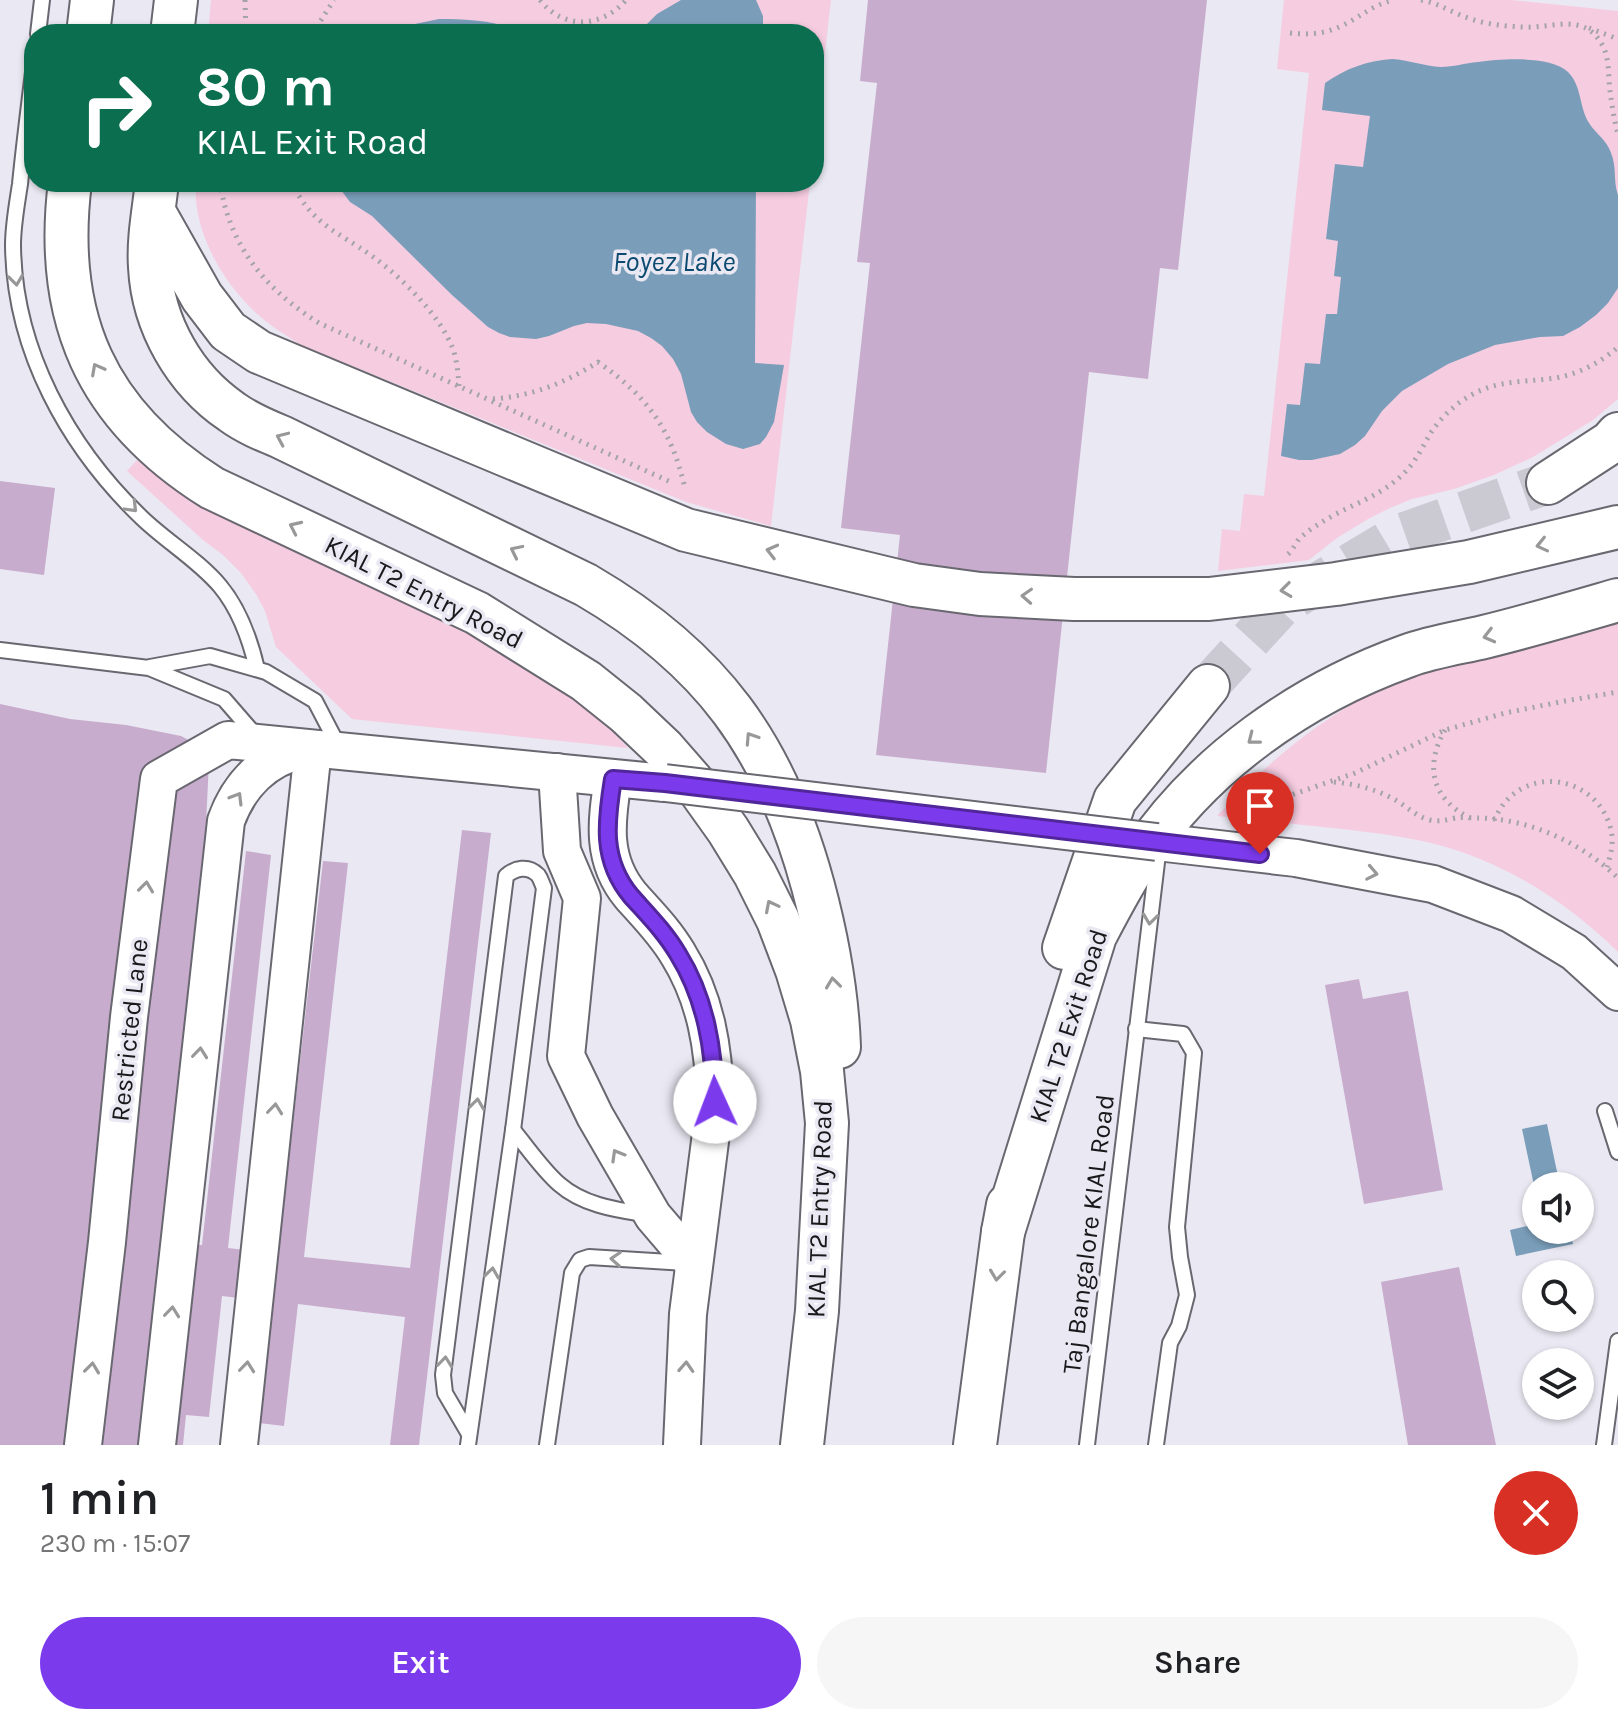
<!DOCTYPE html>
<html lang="en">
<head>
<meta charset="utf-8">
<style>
	:root { --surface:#fff; --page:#f6f6f6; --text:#202124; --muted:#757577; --accent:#7c3aed }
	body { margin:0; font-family:Karla,sans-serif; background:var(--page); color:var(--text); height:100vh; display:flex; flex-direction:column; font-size:30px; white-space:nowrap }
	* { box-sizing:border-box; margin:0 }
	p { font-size:26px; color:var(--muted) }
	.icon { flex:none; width:44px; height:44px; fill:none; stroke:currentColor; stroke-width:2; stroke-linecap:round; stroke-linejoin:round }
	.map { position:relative; height:1445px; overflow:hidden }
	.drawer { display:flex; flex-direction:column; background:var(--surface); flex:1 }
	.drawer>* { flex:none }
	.guide { position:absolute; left:24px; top:24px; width:800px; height:168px; border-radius:32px; box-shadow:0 2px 6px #0004; background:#0b6e4f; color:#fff; overflow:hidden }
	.tools { position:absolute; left:1522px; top:1172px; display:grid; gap:16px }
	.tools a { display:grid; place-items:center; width:72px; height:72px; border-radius:50%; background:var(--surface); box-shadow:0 2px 6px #0004; font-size:40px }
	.pin { position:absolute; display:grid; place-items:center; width:68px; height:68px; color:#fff; margin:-82px -34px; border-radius:50% 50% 50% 0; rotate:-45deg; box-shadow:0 0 8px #0007 }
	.pin .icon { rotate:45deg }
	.me { position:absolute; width:88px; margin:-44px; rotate:358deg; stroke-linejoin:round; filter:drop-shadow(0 0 6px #0008) }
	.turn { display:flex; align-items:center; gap:28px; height:168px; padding:0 40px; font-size:36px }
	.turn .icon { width:104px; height:104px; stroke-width:2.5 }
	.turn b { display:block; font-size:56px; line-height:68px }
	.round { display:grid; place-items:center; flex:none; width:84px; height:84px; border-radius:42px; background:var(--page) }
	.summary { display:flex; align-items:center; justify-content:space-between; height:136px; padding:0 40px }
	h1 { font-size:48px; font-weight:600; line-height:60px }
	.cta { display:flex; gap:16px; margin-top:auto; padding:16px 40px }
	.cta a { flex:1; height:92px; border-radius:48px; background:var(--accent); color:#fff; font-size:32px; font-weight:600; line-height:92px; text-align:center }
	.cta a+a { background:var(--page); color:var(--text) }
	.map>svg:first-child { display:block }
</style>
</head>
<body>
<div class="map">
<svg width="1618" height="1445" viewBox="0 0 1618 1445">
	<rect width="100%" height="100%" fill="#eae8f2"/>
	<!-- green -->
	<g fill="#f6cce1">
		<path d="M211 0H831L814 148V34H208Z"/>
		<path d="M1284 0H1511L1618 11V399L1593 420 1533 457 1494 475 1454 489 1412 499 1390 508 1368 519 1337 538 1309 560 1218 571 1222 529 1240 531 1244 494 1264 496 1309 73 1277 69Z"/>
		<path d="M196 182H810L771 526 686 502 301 345C285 335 269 325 255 312 221 280 192 229 196 182Z"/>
		<path d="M137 460 170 485 205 507 506 644 606 724 628 748 352 719 276 647 265 611 256 594 241 573 223 555 203 540 127 471Z"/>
		<path d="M1618 624V952C1572 907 1520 872 1459 851 1418 837 1375 833 1333 828 1294 824 1256 820 1217 816 1275 754 1344 697 1427 671 1448 664 1471 660 1493 655 1534 644 1576 634 1618 624Z"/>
	</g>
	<!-- water -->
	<g fill="#7a9eb9">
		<path d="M681 0H756L763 16V34H637L657 14Z"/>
		<path d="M439 19C469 19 500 21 527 34H391L415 24Z"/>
		<path d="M1392 59C1408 60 1424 66 1441 67 1453 67 1465 63 1478 62 1501 59 1550 55 1568 72 1582 86 1579 107 1589 123 1596 134 1607 140 1611 153 1617 167 1613 181 1618 195V288L1608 303 1596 315 1580 327 1563 336 1540 337 1495 345 1448 364 1402 391 1382 411 1365 436 1355 445 1340 454 1312 460H1299L1281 456 1287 404 1300 405 1305 363 1320 364 1326 314H1337L1341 277 1334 276 1338 241 1326 239 1335 164 1363 167 1370 116 1322 110 1325 83C1347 68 1366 61 1392 59Z"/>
		<path d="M335 182H756L755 363 784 365 774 422 766 437 760 444 743 449 726 444 707 432 697 422 691 412 681 374 673 359 662 346 651 338 638 331 606 324 587 323 574 326 549 336 536 339 510 337 499 333 488 327 452 295 372 216 350 202Z"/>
		<path d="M1547 1124 1560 1186H1536V1195L1522 1129Z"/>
		<path d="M1536 1224V1230H1570L1573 1244 1516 1256 1510 1230Z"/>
	</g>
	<!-- building -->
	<g fill="#c8acce">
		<path d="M868 0H1207L1178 270 1160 268 1148 379 1089 372 1046 773 876 755 900 535 841 528 870 263 857 262 877 83 860 81Z"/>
		<path d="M0 481 55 488 44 575 0 569Z"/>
		<path d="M0 704 70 719 126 725 181 736 200 746 209 762 204 865 201 1204 198 1245H202L246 851 271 855 228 1248 278 1254 323 861 348 863 304 1257 410 1268 462 830 491 833 419 1445H390L405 1317 298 1304 284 1426 259 1423 273 1302 222 1296 209 1417 186 1415 183 1445H0Z"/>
		<path d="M1359 979 1363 999 1408 991 1443 1190 1364 1204 1325 985Z"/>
		<path d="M1459 1267 1496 1445H1408L1381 1282Z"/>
	</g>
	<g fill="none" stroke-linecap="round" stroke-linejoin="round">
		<!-- primary-tunnel -->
		<path stroke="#cbc9d2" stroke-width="42" stroke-dasharray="42 21" stroke-linecap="butt" d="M1208 686 1282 605 1399 535 1548 483"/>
		<!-- lane casing -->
		<g stroke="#69676f" stroke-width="18">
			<g id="lane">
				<path d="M38 34 42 0"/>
				<path d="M34 64C29 104 24 144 20 184 17 204 13 225 13 245 14 350 68 447 142 518 167 542 198 560 220 586 240 610 250 639 257 669"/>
				<path d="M0 650 149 668 224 699 257 737"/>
				<path d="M150 667 210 656 266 672 315 701 340 749"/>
				<path d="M1136 1029 1183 1034 1194 1053 1177 1227 1180 1257 1187 1295 1179 1326 1170 1343 1156 1445"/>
				<path d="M1605 1111 1618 1152"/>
				<path d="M513 1130C528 1148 542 1169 559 1184 584 1206 618 1210 649 1215"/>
				<path d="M468 1445 513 1130 544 888C542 884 541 879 538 875 528 865 515 868 506 876L443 1375 445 1393 469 1434"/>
				<path d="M547 1445 572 1273 580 1260 589 1257 686 1263"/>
				<path d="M1087 1445 1158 854"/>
				<path d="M1604 1445 1618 1341"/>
			</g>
		</g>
		<!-- secondary casing -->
		<g stroke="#69676f" stroke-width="40">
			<g id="secondary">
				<path d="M557 772 562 851 582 898 566 1056 595 1116 653 1216 694 1264"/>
				<path d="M613 779C606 822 601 860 631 896 648 915 665 932 678 954 706 999 714 1049 715 1102L688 1314 682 1445"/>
				<path d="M1157 842 1296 858 1433 884 1511 914 1574 952 1618 992"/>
				<path d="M83 1445 107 1242 129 1017 159 779 228 740 665 783"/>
				<path d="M157 1445 226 821C239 785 265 757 304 750"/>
				<path d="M239 1445 313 749"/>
			</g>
		</g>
		<!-- primary casing -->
		<g stroke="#69676f" stroke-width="46">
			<g id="primary">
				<path d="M88 34 92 0"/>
				<path d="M172 34 176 0"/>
				<path d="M70 182C53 318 96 415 212 488L477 613 586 681 626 713 664 749 698 788 728 830 755 874 778 920 797 970 812 1020 822 1071 827 1123 817 1311 802 1445"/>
				<path d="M157 182C154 210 148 239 150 267 153 325 185 380 232 412 247 423 264 430 281 437L586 585C711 658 775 746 813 886 827 938 837 992 839 1047"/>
				<path d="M154 212 202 297 228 331 259 352 686 530 914 585 980 594 1074 599H1209L1336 584 1469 562 1618 527"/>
				<path d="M1548 483 1611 442 1618 434"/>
				<path d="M1064 948 1115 800 1208 686"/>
				<path d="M1003 1232 1095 936C1109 909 1123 882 1140 857 1203 763 1301 694 1407 656 1431 647 1458 643 1484 637 1529 626 1573 613 1618 600"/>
				<path d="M975 1445 1003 1232 1008 1205"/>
			</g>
		</g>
		<!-- path -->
		<g stroke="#a4a3aa" stroke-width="5" stroke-dasharray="2 6" stroke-linecap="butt">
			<path d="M245 0 246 34"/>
			<path d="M540 0C563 30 602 28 626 0"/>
			<path d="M1421 0C1434 2 1444 8 1456 13 1476 23 1500 26 1522 27 1551 29 1583 12 1601 43 1610 56 1608 76 1610 91 1612 105 1614 120 1618 134"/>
			<path d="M1589 28 1618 39"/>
			<path d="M1290 33C1307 35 1325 34 1341 26 1361 17 1370 6 1393 0"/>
			<path d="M312 34 334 0"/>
			<path d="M220 182C229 246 266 290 319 323L673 483"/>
			<path d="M291 182C313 225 335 230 372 256 401 277 440 315 453 349 457 361 458 373 459 386"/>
			<path d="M493 399C532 396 565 383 598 362 648 397 671 429 685 488"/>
			<path d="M1288 554C1293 550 1295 544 1299 539 1304 534 1312 528 1319 524 1349 504 1381 498 1407 470 1417 459 1423 446 1430 434 1441 417 1457 402 1475 393 1499 381 1521 382 1547 379 1573 377 1599 364 1618 347"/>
			<path d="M1445 730C1424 766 1432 799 1470 818"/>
			<path d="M1334 782C1357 784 1379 790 1399 802 1409 809 1418 817 1430 820 1440 822 1446 820 1455 818 1462 817 1472 818 1479 818 1530 819 1582 843 1618 878"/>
			<path d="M1494 820C1501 806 1509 795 1523 788 1561 769 1607 794 1612 836 1613 847 1610 857 1607 867"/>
			<path d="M1268 825 1276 811 1291 795 1355 773 1445 730 1505 713 1565 701 1618 692"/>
		</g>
		<!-- lane -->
		<use href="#lane" stroke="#fff" stroke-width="14"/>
		<!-- secondary -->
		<use href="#secondary" stroke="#fff" stroke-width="36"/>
		<!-- primary -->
		<use href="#primary" stroke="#fff" stroke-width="42"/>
		<!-- secondary-bridge casing -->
		<g stroke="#69676f" stroke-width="40" stroke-linecap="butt">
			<path id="secondary-bridge" d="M665 783 1157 842"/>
		</g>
		<!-- secondary-bridge -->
		<use href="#secondary-bridge" stroke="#fff" stroke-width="36"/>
	</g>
	<!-- one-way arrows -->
	<defs><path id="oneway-chevron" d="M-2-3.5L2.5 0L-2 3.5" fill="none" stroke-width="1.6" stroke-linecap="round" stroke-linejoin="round" transform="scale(2)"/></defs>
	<g stroke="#989899">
		<use href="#oneway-chevron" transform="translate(16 280) rotate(83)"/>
		<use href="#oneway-chevron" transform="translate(97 369) rotate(-118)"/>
		<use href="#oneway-chevron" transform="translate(282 438) rotate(-156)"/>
		<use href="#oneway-chevron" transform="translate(132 507) rotate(46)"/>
		<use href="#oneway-chevron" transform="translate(295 527) rotate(-155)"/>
		<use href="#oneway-chevron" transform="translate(1542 545) rotate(167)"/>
		<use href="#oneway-chevron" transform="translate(516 551) rotate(-154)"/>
		<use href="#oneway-chevron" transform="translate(772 551) rotate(-166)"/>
		<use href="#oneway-chevron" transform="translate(1286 590) rotate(173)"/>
		<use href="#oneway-chevron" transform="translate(1027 596) rotate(-177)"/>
		<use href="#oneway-chevron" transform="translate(1489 636) rotate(166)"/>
		<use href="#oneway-chevron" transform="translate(751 738) rotate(-123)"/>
		<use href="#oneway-chevron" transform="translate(1253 739) rotate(142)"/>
		<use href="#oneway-chevron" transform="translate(237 798) rotate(-59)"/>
		<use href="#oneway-chevron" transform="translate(1372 873) rotate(11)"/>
		<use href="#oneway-chevron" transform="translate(146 887) rotate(-83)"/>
		<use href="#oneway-chevron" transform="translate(771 906) rotate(-117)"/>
		<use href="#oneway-chevron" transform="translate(1150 919) rotate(97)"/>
		<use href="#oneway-chevron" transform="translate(833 983) rotate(-97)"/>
		<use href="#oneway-chevron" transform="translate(200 1053) rotate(-84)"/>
		<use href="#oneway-chevron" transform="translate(477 1104) rotate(-83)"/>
		<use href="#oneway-chevron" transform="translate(275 1109) rotate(-84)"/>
		<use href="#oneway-chevron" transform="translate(617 1155) rotate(-120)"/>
		<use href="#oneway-chevron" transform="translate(616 1259) rotate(-176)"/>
		<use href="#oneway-chevron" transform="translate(492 1273) rotate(-82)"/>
		<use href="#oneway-chevron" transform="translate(997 1275) rotate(97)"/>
		<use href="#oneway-chevron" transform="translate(172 1312) rotate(-84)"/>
		<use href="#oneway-chevron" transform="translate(445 1362) rotate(-84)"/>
		<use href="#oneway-chevron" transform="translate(247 1367) rotate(-84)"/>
		<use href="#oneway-chevron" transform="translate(686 1367) rotate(-87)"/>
		<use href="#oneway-chevron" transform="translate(92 1368) rotate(-83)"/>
	</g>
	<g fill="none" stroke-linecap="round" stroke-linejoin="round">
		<!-- route casing -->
		<g stroke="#51269a" stroke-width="20">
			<path id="route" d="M715 1102C714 1050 706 999 678 954 665 932 648 915 631 896 601 860 606 822 613 779L665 783 1260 854"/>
		</g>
		<!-- route -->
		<use href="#route" stroke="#7c3aed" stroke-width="14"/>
	</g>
	<g text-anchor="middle" stroke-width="7" stroke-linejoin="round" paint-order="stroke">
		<!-- street labels -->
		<g font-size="26" fill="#19191c" stroke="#eae8f2">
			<text transform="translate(424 592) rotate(27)" y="9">KIAL T2 Entry Road</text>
			<text transform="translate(1068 1026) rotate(-72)" y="9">KIAL T2 Exit Road</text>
			<text transform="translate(129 1030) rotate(-84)" y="9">Restricted Lane</text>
			<text transform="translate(819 1209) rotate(-88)" y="9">KIAL T2 Entry Road</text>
			<text transform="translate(1088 1234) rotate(-83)" y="9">Taj Bangalore KIAL Road</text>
		</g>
		<!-- water labels -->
		<g font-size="28" font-style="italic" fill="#0c4a70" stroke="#eae8f2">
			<text x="674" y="271">Foyez Lake</text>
		</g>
	</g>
</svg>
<div class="tools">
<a><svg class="icon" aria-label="sound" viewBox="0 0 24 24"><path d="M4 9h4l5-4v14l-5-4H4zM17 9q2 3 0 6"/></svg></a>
<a><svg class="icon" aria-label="search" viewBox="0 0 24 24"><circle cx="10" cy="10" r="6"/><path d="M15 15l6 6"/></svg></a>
<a><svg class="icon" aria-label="layers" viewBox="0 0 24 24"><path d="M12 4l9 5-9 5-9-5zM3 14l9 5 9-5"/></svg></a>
</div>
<div class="pin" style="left:1260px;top:854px;background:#d93025"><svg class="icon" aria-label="arrive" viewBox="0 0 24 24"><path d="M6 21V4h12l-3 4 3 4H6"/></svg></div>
<svg class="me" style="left:715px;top:1102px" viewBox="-20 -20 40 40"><circle r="19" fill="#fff"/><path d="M0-13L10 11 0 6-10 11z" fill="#7c3aed"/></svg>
<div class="guide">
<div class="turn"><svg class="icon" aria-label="right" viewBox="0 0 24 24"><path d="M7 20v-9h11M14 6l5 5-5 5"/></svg><div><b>80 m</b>KIAL Exit Road</div></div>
</div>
</div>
<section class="drawer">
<div class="summary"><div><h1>1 min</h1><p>230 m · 15:07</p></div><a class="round" style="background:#d93025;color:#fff"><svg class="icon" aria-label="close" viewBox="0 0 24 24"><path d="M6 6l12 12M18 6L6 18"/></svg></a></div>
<div class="cta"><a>Exit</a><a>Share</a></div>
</section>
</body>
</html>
